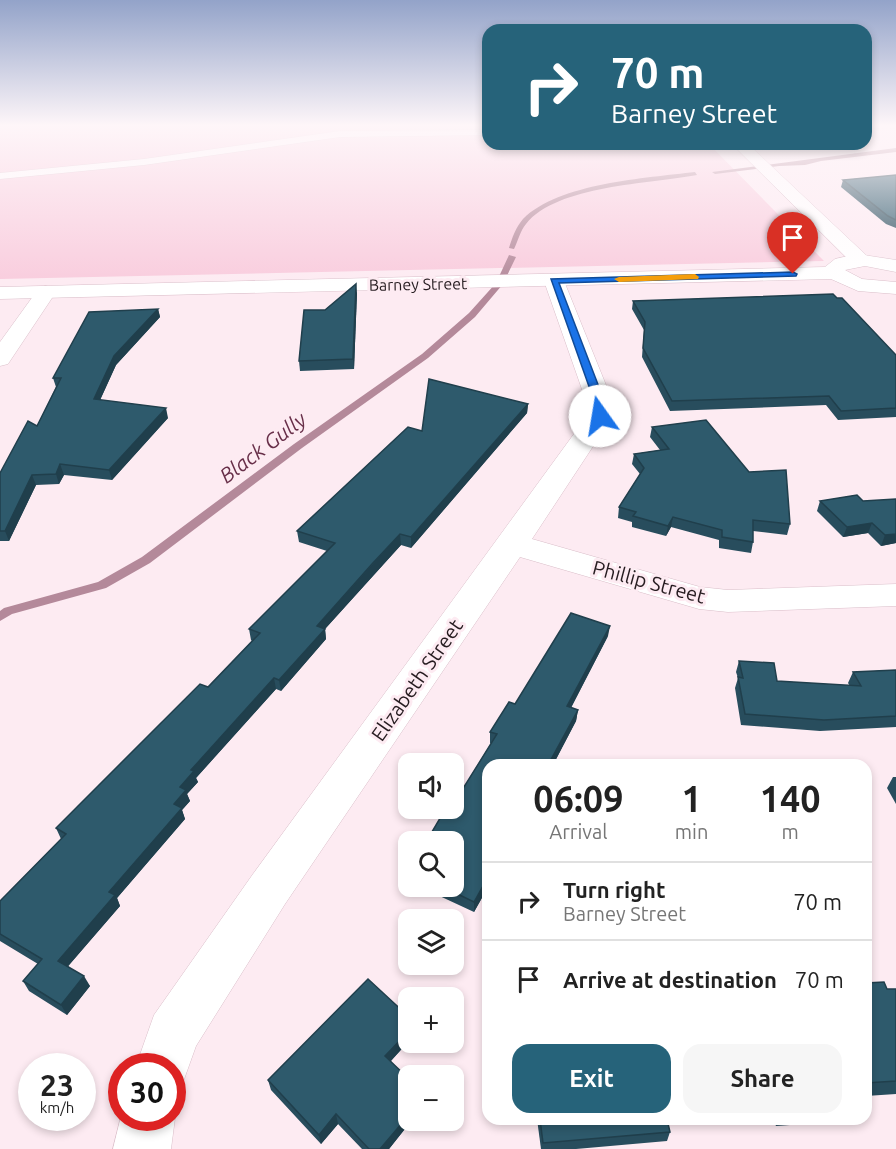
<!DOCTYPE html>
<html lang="en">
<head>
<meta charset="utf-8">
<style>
	:root { --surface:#fff; --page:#f6f6f6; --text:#222; --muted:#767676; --line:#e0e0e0; --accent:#26637a }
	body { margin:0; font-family:Ubuntu,sans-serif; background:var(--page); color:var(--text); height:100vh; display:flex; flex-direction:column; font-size:22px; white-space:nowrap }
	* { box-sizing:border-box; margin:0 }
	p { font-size:20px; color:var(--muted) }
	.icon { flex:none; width:33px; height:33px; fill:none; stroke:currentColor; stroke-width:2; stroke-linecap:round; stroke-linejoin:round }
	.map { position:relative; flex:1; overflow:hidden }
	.drawer { position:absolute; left:482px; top:759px; width:390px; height:366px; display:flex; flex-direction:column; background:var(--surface); border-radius:18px; box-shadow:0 3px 9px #0003 }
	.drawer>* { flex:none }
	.guide { position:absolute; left:482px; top:24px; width:390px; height:126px; border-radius:18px; box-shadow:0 3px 9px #0003; background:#26637a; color:#fff; overflow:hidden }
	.fabs { position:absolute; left:398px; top:753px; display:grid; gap:12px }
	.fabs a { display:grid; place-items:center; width:66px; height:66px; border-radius:12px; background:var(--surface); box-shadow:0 3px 9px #0003; font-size:30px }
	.speed { position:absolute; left:18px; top:1053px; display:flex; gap:12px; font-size:30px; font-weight:700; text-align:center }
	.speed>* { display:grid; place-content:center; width:78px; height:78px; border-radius:50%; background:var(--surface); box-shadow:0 3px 9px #0003; line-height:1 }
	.speed small { font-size:15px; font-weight:400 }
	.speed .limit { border:9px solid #d22; background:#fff; color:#111 }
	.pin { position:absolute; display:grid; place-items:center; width:51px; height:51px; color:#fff; margin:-62px -26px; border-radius:50% 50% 50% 0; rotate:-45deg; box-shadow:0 0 6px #0007 }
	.pin .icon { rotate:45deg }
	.me { position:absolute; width:66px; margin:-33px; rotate:347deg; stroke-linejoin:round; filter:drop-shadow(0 0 4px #0008) }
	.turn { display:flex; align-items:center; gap:21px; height:126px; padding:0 30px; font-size:27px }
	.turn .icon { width:78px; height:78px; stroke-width:2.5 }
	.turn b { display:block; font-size:42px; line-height:51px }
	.eta { display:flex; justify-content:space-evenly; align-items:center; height:102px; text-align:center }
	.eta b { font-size:36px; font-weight:600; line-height:42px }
	.cta { display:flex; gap:12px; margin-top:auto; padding:12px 30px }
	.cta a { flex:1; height:69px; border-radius:18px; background:var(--accent); color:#fff; font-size:24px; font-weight:600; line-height:69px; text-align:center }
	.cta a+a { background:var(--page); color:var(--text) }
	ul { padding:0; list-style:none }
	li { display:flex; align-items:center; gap:18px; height:78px; padding:0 30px; border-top:2px solid var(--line) }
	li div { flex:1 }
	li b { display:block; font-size:22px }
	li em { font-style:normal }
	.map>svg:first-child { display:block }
</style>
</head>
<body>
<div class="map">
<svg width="896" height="1149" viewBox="0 0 896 1149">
	<rect width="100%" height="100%" fill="#fdebf2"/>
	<!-- green -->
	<path fill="#f9ccdd" d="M0 124H487L488 144H709L824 261 0 279Z"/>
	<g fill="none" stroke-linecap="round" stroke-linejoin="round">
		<!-- stream -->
		<g fill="#b4899a" fill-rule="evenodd">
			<path d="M896 148V152L821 161 805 165 779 166 715 174 712 172Z"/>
			<path d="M695 172 697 175C650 184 557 185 526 224 520 231 518 241 514 249L509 248C512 238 516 227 523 219 559 183 646 178 695 172Z"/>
			<path d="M509 255 516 257 503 284 475 317 428 358 302 448 150 563 106 588 12 614 0 621V611L4 608 98 582 142 557 294 444 422 354 469 313 496 283Z"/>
		</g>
		<!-- lane casing -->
		<g stroke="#dabec9" stroke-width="1">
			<path id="lane" d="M488 130 487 135 340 137 144 165 0 179V173L144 159 340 131Z"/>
		</g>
		<!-- street casing -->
		<g stroke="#dabec9" stroke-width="1">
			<g id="street">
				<path d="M554 275 561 277 564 281 610 395 613 416 532 539 700 587 728 590 896 584V606L728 612 699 609 520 557 285 904 196 1046 182 1085 172 1089V1066H136L154 1015 253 874 587 416 584 395 544 281 547 277Z"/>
				<path d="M46 286 53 288 56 292 8 364 0 366V342L39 288Z"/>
				<path d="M122 1112V1118H172V1112L175 1118 171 1149H113Z"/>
			</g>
		</g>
		<!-- secondary casing -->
		<g stroke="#dabec9" stroke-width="1">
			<path id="secondary" d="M732 144H748L867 256 870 260 867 264H853Z"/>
		</g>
		<!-- primary casing -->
		<g stroke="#dabec9" stroke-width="1">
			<path id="primary" d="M857 254 896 260V272L865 266 845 270 862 279 896 282V294L858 291 831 279 0 299V287L825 267 835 259Z"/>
		</g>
		<!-- lane -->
		<use href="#lane" fill="#fff" fill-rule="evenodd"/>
		<!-- street -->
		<use href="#street" fill="#fff" fill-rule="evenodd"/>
		<!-- secondary -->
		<use href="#secondary" fill="#fff" fill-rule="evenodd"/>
		<!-- primary -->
		<use href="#primary" fill="#fff" fill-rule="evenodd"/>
	</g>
	<!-- wall -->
	<g fill="#284d5d">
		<path d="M896 175V228L886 224 841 187 843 180Z"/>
		<path d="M357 293 354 369 300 371 299 361 325 310Z"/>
		<path d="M633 301 896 355V417L838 420 826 405 670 411 642 357 644 330 632 309Z"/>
		<path d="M158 309 160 317 116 365 100 400 168 418 112 480 64 475 59 484 36 485 9 541H0V473L37 426 56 387 53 378Z"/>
		<path d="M528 404 527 413 411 548 401 545 325 629 326 639 281 691 276 689 196 778 198 782 187 794 190 801 182 810 185 819 117 898 120 906 68 966 90 986 67 1015 29 991 23 981 38 964 0 941V901L61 839 56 828 208 687 252 641 251 640 249 629 327 551 299 542 297 531 422 431Z"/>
		<path d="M652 427 790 524 787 535 753 531V542L751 553 719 548V540L671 527 666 536 632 527V522L618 518 619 507 640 474 632 464 634 454 660 450 650 437Z"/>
		<path d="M857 495 896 543 881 546 868 533 843 537 817 511 820 501Z"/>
		<path d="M608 636 571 708 578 710 576 721 553 765H488V887L474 912 418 886H453L459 795 491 743H490V732L515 704Z"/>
		<path d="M739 661 777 681 850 686 848 683 853 672 896 670V727L820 731 741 725 735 688 738 678 736 672Z"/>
		<path d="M893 777H896V804L887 788Z"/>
		<path d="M866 983 887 989H896V1094L866 1096Z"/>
		<path d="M408 1016V1042L391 1061 408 1120H412L389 1149H362L338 1124 321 1144 271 1090 268 1080Z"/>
		<path d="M537 1119H667L670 1132 667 1141 576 1149H541Z"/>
		<path d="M733 1119H750L733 1120Z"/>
		<path d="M773 1119H834L832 1122 776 1126Z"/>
	</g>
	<!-- shaded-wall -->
	<g fill="#203f4c">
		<path d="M356 284 357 293 354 369 353 359Z"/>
		<path d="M158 309 160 317 116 365 96 409 94 399 114 356Z"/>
		<path d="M528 404 527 413 411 548V537Z"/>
		<path d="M166 408 168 418 112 480 109 470Z"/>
		<path d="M60 464 64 475 59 484 56 474Z"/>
		<path d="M32 475 36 485 9 541 5 531Z"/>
		<path d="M673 517 671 527 666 536 668 526Z"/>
		<path d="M872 523 868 533 843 537 847 527Z"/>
		<path d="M400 534 401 545 325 629 326 639 281 691 279 680 317 626Z"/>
		<path d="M896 534V543L881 546 885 535Z"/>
		<path d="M610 626 608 636 566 717 567 706Z"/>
		<path d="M274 678 276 689 196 778 198 782 187 794 190 801 182 810 185 819 117 898 120 906 64 971 58 961 174 804 180 787 191 770Z"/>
		<path d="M578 710 576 721 553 765H548Z"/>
		<path d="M488 877V887L474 912V902Z"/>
		<path d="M84 976 90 986 67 1015 61 1005Z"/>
		<path d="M408 1032V1042L386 1066 385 1056Z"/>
		<path d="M336 1114 338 1124 321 1144 319 1135Z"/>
		<path d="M408 1116V1120H412L389 1149H380Z"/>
	</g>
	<!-- building -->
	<g fill="#2e5a6c" stroke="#203f4c" stroke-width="1.5">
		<path d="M896 175V220L888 216 843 180Z"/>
		<path d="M356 284 353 359 299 361 304 310H325Z"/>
		<path d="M833 294 837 298H842L896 355V408L841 411 829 396 672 401 643 348 645 322 633 301Z"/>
		<path d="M158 309 114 356 94 399 166 408 109 470 60 464 56 474 32 475 5 531H0V473L28 421 37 426 61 378H53L89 312Z"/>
		<path d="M429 379 528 404 411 537 400 534 372 564 317 626 325 629 279 680 274 678 191 770 194 771 180 787 186 790 174 804 182 808 109 892 115 895 58 961 84 976 61 1005 23 981 42 959 0 934V901L66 834 56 828 200 684 208 687 260 633 249 629 335 543 297 531 408 427 422 431Z"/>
		<path d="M706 420 749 472 786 470 790 524 753 520V542L722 537V530L673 517 668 526 633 516 636 512 619 507 644 468 634 454 669 449 652 427Z"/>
		<path d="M857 495 863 501 896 499V534L885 535 872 523 847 527 820 501Z"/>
		<path d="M571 613 610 626 567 706 578 710 548 765H488V877L474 902 441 886H453V842H426L446 808H453V797L455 794 459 795 497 734 490 732 509 702 515 704Z"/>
		<path d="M739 661 774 663 777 681 861 686 853 672 896 670V716L824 720 745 714 738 677 743 678Z"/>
		<path d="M368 979 408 1016V1032L385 1056 408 1078V1116L380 1149H369L336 1114 319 1135 268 1080Z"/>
		<path d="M884 982 887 989H896V1081L866 1083V983Z"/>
		<path d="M540 1119H667L670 1132 543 1143Z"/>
	</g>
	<!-- sky -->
	<linearGradient id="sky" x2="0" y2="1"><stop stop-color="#93a3c9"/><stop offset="0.44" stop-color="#fef6f9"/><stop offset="1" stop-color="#fef6f9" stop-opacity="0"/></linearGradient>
	<rect width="896" height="285" fill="url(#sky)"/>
	<!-- route -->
	<path fill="#1a73e8" stroke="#114b97" stroke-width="1.5" d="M793 272 797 274 796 276 559 283 602 395 606 416 600 419 597 418 592 395 551 279Z"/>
	<!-- slow -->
	<path fill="#f59e0b" d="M695 274 699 277 698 279 619 282 614 279 619 277Z"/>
	<g text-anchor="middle" stroke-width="6" stroke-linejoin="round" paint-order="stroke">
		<!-- far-street labels -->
		<g font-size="16" fill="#261c20" stroke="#fdebf2">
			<text transform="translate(418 284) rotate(-1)" y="6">Barney Street</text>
		</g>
		<!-- street labels -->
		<g font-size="20" fill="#261c20" stroke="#fdebf2">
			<text transform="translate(649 582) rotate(15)" y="7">Phillip Street</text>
			<text transform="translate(417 680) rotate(-55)" y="7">Elizabeth Street</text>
		</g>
		<!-- water labels -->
		<g font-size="21" font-style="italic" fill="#682f49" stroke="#fdebf2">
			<text transform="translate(263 448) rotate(-37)" y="7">Black Gully</text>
		</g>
	</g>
</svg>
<div class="fabs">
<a><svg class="icon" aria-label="sound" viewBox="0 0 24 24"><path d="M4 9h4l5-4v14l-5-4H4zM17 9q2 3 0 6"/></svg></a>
<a><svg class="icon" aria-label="search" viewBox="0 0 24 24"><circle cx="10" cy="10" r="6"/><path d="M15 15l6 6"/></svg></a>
<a><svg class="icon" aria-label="layers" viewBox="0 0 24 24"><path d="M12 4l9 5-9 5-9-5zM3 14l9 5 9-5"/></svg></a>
<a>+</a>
<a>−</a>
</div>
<div class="speed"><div>23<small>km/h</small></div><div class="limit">30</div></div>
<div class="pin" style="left:793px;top:274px;background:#d93025"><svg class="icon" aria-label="arrive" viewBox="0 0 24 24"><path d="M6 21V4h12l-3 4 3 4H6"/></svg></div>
<svg class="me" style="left:600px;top:416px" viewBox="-20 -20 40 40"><circle r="19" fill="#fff"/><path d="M0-13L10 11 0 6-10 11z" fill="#1a73e8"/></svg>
<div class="guide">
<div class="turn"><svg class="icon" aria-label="right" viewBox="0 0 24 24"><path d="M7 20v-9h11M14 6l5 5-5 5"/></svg><div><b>70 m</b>Barney Street</div></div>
</div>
<section class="drawer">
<div class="eta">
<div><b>06:09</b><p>Arrival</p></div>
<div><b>1</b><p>min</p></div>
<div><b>140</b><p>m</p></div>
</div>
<ul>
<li><svg class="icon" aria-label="right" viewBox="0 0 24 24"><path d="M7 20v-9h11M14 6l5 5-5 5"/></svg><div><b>Turn right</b><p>Barney Street</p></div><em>70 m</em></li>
<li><svg class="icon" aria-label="arrive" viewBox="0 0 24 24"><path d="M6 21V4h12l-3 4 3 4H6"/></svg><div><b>Arrive at destination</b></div><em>70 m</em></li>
</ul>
<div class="cta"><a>Exit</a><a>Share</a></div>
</section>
</div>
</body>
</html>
